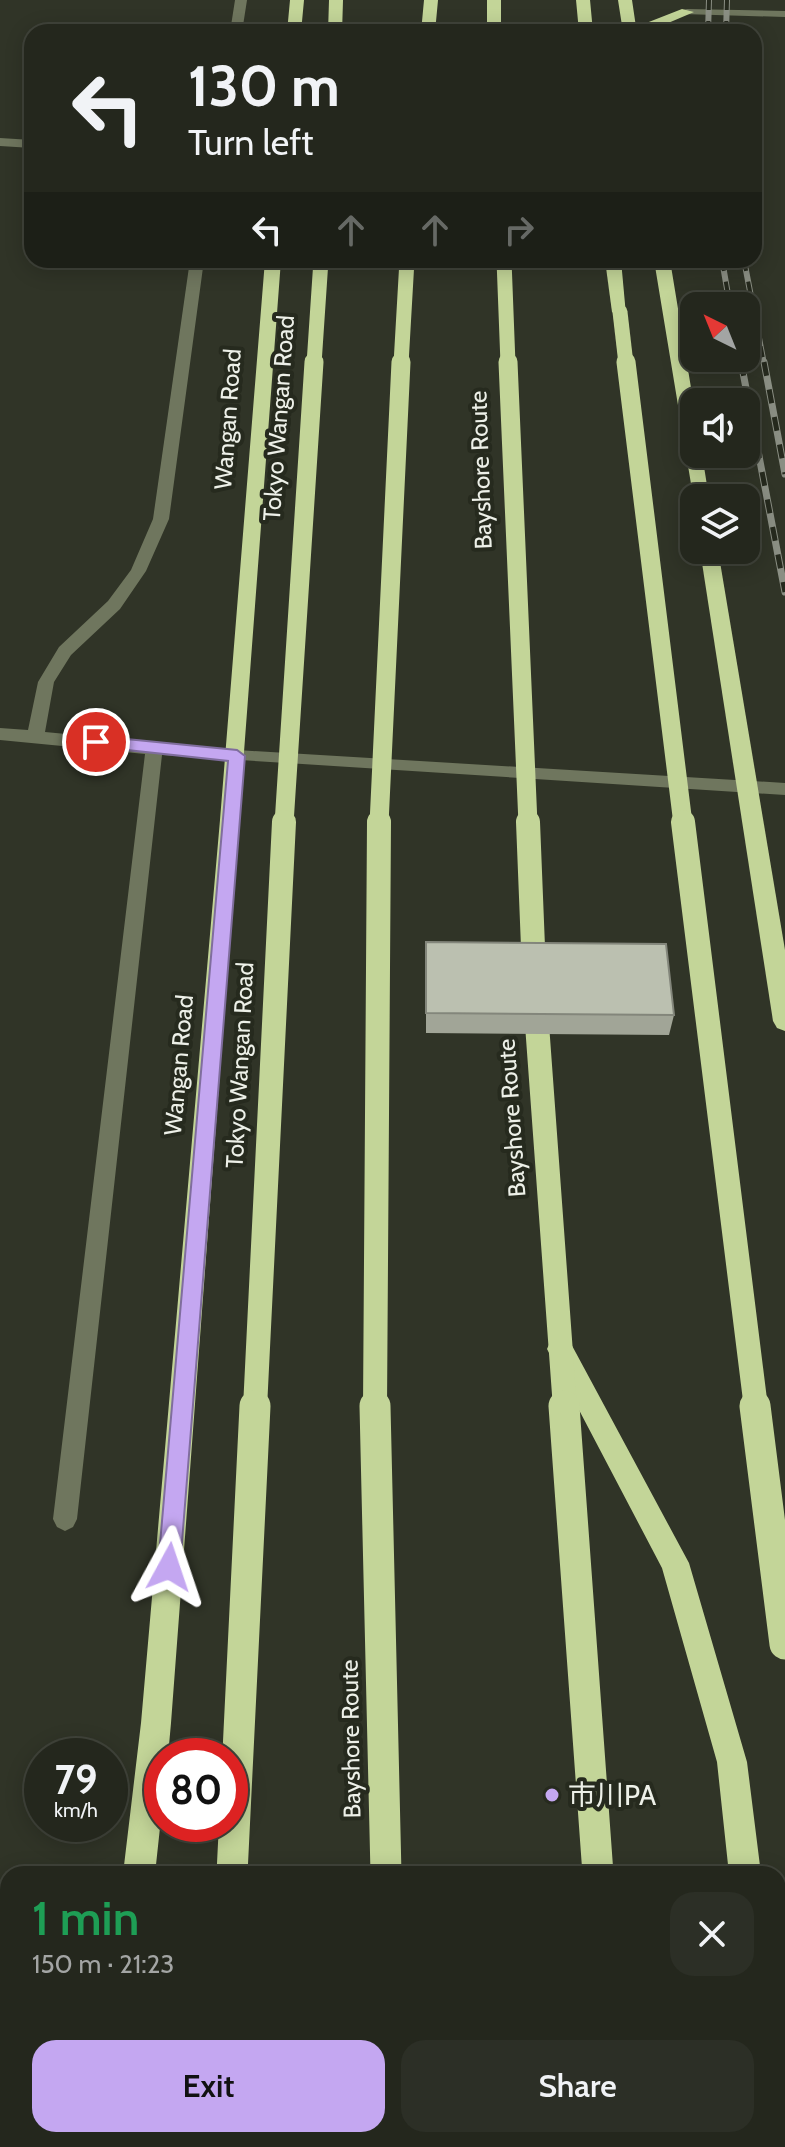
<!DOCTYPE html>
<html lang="en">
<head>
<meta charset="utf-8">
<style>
	:root { --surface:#24271d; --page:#2c2f26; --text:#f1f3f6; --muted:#a3a5a4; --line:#41443b; --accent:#c4a7f1 }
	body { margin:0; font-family:Cabin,"Noto Sans JP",sans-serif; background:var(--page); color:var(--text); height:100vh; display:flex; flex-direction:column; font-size:30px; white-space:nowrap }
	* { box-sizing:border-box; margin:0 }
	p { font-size:26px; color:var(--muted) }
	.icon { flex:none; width:44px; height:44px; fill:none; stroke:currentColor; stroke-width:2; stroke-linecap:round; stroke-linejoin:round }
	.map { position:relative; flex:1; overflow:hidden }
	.sheet { position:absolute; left:0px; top:1866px; width:786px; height:282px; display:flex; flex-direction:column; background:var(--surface); border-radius:24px 24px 0 0; box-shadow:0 4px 20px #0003,0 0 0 2px var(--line) }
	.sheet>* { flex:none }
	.guide { position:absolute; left:24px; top:24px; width:738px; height:244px; border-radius:24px; box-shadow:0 4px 20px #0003,0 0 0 2px var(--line); background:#24271d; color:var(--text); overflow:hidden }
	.needle { width:52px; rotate:317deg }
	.controls { position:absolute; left:680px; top:292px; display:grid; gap:16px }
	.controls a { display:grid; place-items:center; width:80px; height:80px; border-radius:16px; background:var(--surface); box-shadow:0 4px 20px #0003,0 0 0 2px var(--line); font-size:40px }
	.speed { position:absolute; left:24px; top:1738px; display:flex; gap:16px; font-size:40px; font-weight:700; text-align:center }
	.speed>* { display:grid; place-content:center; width:104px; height:104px; border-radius:50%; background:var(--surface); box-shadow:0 4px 20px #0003,0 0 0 2px var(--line); line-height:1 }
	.speed small { font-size:20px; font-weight:400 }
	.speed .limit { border:12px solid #d22; background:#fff; color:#111 }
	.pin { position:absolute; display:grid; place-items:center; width:68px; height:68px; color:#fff; margin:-34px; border:4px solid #fff; border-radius:50%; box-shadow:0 2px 8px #0007 }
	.me { position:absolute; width:88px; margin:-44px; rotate:5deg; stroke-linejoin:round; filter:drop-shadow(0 0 6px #0008) }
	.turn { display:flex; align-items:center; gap:28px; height:168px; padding:0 32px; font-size:36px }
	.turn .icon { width:104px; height:104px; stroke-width:2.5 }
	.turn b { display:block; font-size:56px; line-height:68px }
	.lanes { display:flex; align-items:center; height:76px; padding:0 32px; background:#0003; justify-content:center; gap:40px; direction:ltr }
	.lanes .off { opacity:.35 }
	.round { display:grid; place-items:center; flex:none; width:84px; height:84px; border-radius:24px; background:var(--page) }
	.headline { display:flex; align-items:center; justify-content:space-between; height:136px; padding:0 32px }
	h1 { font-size:48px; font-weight:600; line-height:60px; color:#1e9e55 }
	.button { display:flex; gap:16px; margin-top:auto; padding:16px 32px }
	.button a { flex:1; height:92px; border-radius:24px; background:var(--accent); color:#111; font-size:32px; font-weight:600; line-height:92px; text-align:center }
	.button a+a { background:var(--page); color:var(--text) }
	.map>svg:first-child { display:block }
</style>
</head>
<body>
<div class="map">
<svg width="785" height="2147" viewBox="0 0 785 2147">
	<rect width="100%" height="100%" fill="#303427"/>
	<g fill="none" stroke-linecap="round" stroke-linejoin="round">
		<!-- minor -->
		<g fill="#6f765e" fill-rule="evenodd">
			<path d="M235 0H247L242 32H230Z"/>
			<path d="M687 9 785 11V17L683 14V10Z"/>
			<path d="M0 138 32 140V148L0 146Z"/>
			<path d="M190 260H204L169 519 146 571 120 609 71 655 54 682 45 732 237 750 785 783V795L162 755 77 1519 73 1527 65 1531 57 1527 53 1519 145 754 0 740V728L28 730 38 682 59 647 108 601 131 570 153 519Z"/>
		</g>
		<!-- highway -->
		<g fill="#c3d598" fill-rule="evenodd">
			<path d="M290 0H304L301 32H287Z"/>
			<path d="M329 0H343L342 32H328Z"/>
			<path d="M424 0H438L435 32H421Z"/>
			<rect x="487" y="0" width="14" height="32"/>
			<path d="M576 0H590L593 32H579Z"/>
			<path d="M618 0H632L636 27 682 9 694 12 647 32H623Z"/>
			<path d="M265 260H281L171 1723 168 1756H162V1809L155 1874H123L141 1723 220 820Z"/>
			<path d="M605 260H621L626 315 620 317 612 312Z"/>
			<path d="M654 260H670L694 406V454H702L709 498H694V502Z"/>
			<path d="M700 550H718L785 950V1031L777 1028 773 1021Z"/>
			<path d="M560 1337 569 1340 689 1563 747 1762 761 1874H729L717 1762 662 1568 547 1349 551 1340Z"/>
			<path d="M778 2124 785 2127V2147H758V2140H778Z"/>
			<rect x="93" y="2140" width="34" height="7"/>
			<rect x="202" y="2140" width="34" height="7"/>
			<path d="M384 2140H419L416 2147H381Z"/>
			<path d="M597 2140H631L632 2147H598Z"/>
			<path d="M699 2140H733L735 2147H701Z"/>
		</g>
		<!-- rail-far1 casing -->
		<g stroke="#8b8f84" stroke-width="6">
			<g id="rail-far1">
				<path d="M708 32 709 0"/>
				<path d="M726 32 727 0"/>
				<path d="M722 260 730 306"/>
				<path d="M744 260 764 364"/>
				<path d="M740 358 741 364"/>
			</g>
		</g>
		<!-- rail casing -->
		<g stroke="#8b8f84" stroke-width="7">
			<g id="rail">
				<path d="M741 362 785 592"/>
				<path d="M764 362 785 474"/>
			</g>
		</g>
		<!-- rail-far1 -->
		<use href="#rail-far1" stroke="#262a1e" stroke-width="4" stroke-dasharray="11" stroke-linecap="butt"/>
		<!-- rail -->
		<use href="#rail" stroke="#262a1e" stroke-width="5" stroke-dasharray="14" stroke-linecap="butt"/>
		<!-- highway-bridge-far3 -->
		<g stroke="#c3d598" stroke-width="15">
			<path d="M504 260 508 364"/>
			<path d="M620 312 626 364"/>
			<path d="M314 364 321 260"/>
			<path d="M401 364 407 260"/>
		</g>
		<!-- highway-bridge-far2 -->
		<g stroke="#c3d598" stroke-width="19">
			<path d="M508 362 528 824"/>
			<path d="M626 362 683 824"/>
			<path d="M284 824 314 362"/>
			<path d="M379 824 401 362"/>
		</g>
		<!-- highway-bridge-far1 -->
		<g stroke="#c3d598" stroke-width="24">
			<path d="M528 822 535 997 565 1408"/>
			<path d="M683 822 756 1408"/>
			<path d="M255 1408 284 822"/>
			<path d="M375 1408 379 822"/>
		</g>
		<!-- highway-bridge -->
		<g stroke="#c3d598" stroke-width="31">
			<path d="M375 1406 386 1874"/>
			<path d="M564 1406 598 1874"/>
			<path d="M755 1406 785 1644"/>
			<path d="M232 1874 255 1406"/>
		</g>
	</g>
	<!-- wall -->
	<path fill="#a1a597" d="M426 962 674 1015 669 1035 426 1033Z"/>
	<!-- building -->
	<path fill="#bbc0b0" stroke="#83867b" stroke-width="2" d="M426 942 666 944 674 1015 426 1013Z"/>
	<!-- route -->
	<path fill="#c4a7f1" stroke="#7f6d9d" stroke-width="2" d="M96 736 237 750 245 756 180 1567 177 1575 169 1578 161 1575 158 1567 228 761 90 746V738Z"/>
	<!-- markers -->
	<circle fill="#c4a7f1" stroke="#262a1e" stroke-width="3" cx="552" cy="1795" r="8"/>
	<g text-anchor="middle" stroke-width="8" stroke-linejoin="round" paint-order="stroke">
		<!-- street labels -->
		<g font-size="24" fill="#edf0e8" stroke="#262a1e">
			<text transform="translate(279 418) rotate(-86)" y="8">Tokyo Wangan Road</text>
			<text transform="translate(228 419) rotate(-86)" y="8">Wangan Road</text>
			<text transform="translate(481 470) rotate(-92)" y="8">Bayshore Route</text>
			<text transform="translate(179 1065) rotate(-85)" y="8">Wangan Road</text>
			<text transform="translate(240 1065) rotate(-87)" y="8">Tokyo Wangan Road</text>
			<text transform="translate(512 1118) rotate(-94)" y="8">Bayshore Route</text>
			<text transform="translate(351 1739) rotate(-91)" y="8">Bayshore Route</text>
		</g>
		<!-- near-poi labels -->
		<g font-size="28" fill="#edf0e8" stroke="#262a1e" text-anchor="start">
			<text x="568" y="1805">市川PA</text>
		</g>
	</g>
</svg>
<div class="controls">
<a><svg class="needle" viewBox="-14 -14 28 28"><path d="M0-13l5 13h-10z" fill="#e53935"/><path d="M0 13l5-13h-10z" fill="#a3a5a4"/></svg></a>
<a><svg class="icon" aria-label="sound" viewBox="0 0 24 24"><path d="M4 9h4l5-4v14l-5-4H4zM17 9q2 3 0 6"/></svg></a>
<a><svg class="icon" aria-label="layers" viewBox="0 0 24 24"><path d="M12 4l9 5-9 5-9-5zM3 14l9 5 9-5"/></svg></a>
</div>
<div class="speed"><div>79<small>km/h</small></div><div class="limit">80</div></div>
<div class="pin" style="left:96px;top:742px;background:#d93025"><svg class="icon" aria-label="arrive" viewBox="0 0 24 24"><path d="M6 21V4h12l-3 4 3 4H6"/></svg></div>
<svg class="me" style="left:169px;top:1567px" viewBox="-20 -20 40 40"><path d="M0-17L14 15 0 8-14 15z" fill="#c4a7f1" stroke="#fff" stroke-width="4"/></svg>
<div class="guide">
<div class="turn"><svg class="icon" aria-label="left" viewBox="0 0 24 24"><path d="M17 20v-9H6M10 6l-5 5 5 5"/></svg><div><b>130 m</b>Turn left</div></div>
<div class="lanes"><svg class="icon" aria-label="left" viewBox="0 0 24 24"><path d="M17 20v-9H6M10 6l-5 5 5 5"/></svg><svg class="icon off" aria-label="ahead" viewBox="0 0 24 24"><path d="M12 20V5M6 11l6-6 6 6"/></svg><svg class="icon off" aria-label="ahead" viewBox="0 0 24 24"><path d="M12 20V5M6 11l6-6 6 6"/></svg><svg class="icon off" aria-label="right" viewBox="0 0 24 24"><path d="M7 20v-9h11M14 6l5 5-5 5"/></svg></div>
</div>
<section class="sheet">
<div class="headline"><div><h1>1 min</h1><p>150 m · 21:23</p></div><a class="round"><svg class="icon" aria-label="close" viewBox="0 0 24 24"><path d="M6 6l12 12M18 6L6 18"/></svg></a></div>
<div class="button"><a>Exit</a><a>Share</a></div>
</section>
</div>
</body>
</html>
